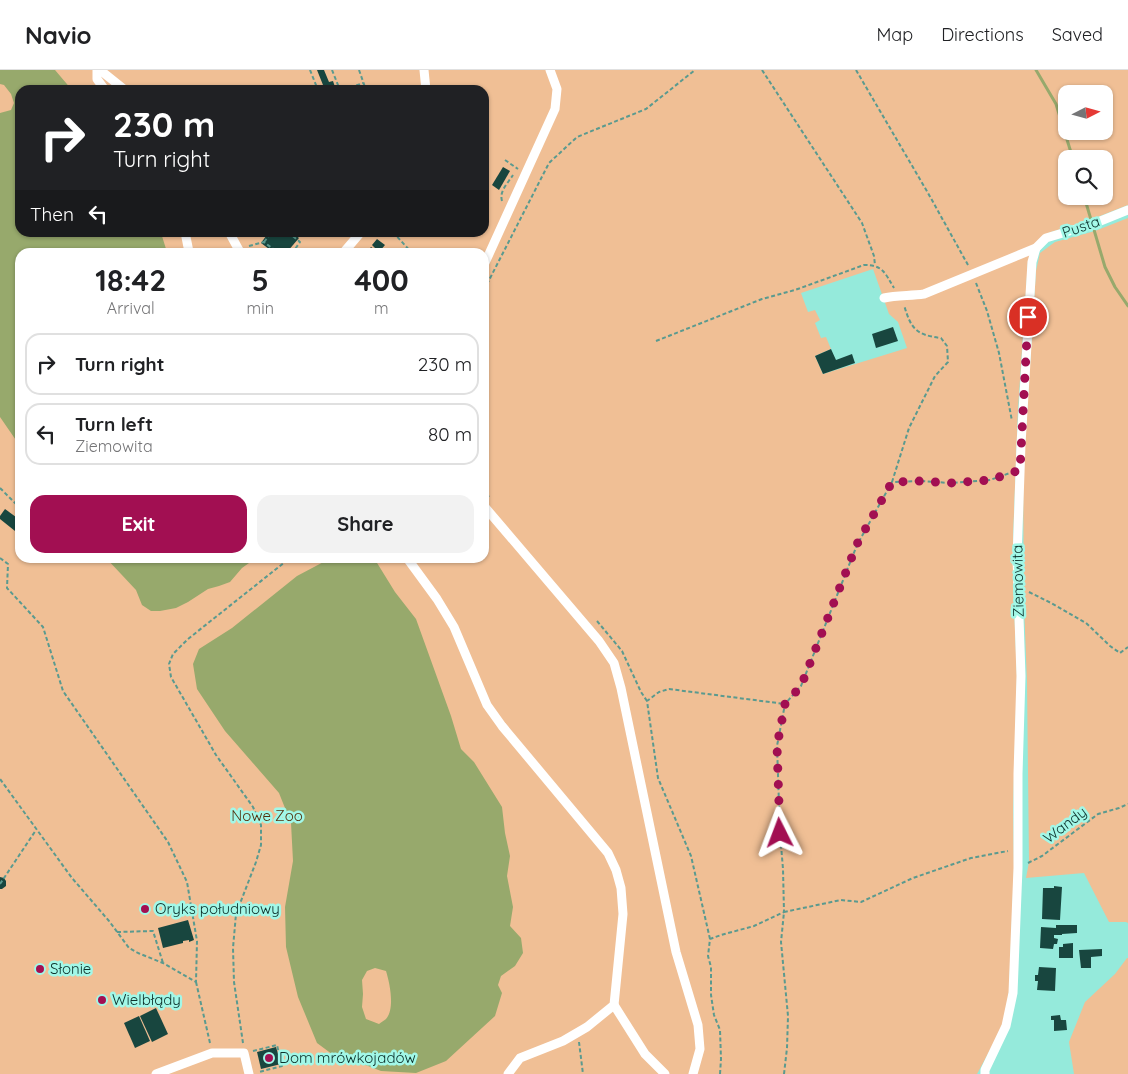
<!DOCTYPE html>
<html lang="en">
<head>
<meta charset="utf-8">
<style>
	:root { --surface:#fff; --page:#f2f2f2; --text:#202124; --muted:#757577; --line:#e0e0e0; --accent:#a20f52 }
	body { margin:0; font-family:Quicksand,sans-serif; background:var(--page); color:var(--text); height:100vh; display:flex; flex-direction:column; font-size:19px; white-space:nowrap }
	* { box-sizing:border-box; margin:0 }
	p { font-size:16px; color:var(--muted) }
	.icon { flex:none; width:28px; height:28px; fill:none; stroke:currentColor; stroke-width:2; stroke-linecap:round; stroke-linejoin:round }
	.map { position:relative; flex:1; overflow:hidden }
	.drawer { position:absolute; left:15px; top:178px; width:474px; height:315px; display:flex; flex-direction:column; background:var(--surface); border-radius:15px; box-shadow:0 1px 4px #0004 }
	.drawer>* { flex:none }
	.top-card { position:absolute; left:15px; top:15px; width:474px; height:152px; border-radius:15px; box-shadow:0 1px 4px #0004; background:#202124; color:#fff; overflow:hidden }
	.needle { width:32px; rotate:84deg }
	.fabs { position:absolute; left:1058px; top:15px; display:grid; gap:10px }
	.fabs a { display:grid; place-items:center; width:55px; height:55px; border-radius:10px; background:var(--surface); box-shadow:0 1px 4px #0004; font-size:25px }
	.pin { position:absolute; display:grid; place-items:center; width:42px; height:42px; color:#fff; margin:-21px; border:2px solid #fff; border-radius:50%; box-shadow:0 1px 5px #0007 }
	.me { position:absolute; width:55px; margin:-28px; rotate:357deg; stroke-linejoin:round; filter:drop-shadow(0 0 4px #0008) }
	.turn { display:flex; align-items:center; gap:18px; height:105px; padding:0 15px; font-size:22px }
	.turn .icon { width:65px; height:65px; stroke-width:2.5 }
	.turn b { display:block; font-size:35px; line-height:42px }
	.then { display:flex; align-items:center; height:48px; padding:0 15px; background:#0003; gap:10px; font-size:19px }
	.eta { display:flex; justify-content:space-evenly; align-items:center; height:85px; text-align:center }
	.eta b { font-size:30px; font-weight:700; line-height:35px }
	.primary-button { display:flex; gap:10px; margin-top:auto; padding:10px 15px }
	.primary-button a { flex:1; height:58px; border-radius:15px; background:var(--accent); color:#fff; font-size:20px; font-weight:700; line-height:58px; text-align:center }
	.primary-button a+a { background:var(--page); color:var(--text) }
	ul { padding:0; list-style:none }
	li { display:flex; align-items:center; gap:15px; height:62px; margin:0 10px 8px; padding:0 5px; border:2px solid var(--line); border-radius:15px }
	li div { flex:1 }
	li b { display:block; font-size:19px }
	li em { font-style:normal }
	header { display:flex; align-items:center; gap:30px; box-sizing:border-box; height:70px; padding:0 25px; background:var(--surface); border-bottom:1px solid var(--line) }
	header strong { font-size:24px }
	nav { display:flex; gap:28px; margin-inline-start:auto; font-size:18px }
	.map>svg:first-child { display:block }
</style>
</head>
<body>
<header>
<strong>Navio</strong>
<nav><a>Map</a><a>Directions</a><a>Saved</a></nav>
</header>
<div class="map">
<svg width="1128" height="1004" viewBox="0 0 1128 1004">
	<rect width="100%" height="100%" fill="#95eadb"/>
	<!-- green -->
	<g fill="#f0bf95" fill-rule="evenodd">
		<path d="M0 0H1128V135L1090 150 1051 162 1044 165 1028 191 1018 339 1013 468V512L1017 607 1013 739 1014 799 1009 922 1004 950 997 967 977 1004H0ZM20 20H484V162H20ZM1066 24H1104V61H1066ZM1066 89H1104V126H1066ZM20 182H484V488H20ZM873 199 889 244 898 252 907 278 823 304 815 286 831 279 826 267 821 268 815 253 820 250 815 240 808 242 801 223Z"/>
		<path d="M1128 148V853L1126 852H1109L1084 803 1026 808 1029 792 1027 612 1024 535 1023 406 1036 201 1040 183 1055 172 1095 161Z"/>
		<path d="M1127 888H1128V1004H1074L1069 972 1085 932 1115 904Z"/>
	</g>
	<!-- water -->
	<g fill="#97a96c" fill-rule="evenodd">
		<path d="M0 0H55L72 20H20V162L161 163 167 182H20V376L0 347V43L11 40 14 33 11 24 4 15 0 14Z"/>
		<path d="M106 488H201L205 491H210L220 488H256L242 498 230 512 219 516 208 519 188 532 176 538 160 541H151L142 535 136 520Z"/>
		<path d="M331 488H374L395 522 416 549 451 646 461 679 474 692 502 737 505 763 510 786 507 806 513 837 510 856 521 868 523 883 515 896 501 906 498 915 502 923 495 946 446 991 416 1003 381 1001 363 994 344 993 317 973 298 927 286 877 285 837 293 791 291 753 279 723 225 661 197 619 193 594 199 579 232 558 297 506ZM375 898 386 901C390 914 395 939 386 949 384 951 381 952 379 954L366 949 362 937 363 924 362 910 367 901Z"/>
	</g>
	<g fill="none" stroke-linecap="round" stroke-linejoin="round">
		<!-- stream -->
		<g stroke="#97a96c" stroke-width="3">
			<path d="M1036 0 1056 34 1073 89"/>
			<path d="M1084 126 1105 197 1115 217 1128 236"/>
		</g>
	</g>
	<!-- building -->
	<g fill="#18463f">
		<path d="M317 0H324L329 12 333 11 336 20H325Z"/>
		<path d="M503 97 510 101 499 120 492 115Z"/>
		<path d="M269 162H291L299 168 287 182H273L261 173Z"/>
		<path d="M377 169 385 175 379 182H367L371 177 375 180 376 179 372 175Z"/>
		<path d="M893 257 898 271 876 278 872 264Z"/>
		<path d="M831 279 836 290 852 284 855 293 823 304 815 286Z"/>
		<path d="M5 439 20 450V465L0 449V446Z"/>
		<path d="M0 807 4 808 6 811V816L2 819H0Z"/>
		<path d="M1054 816 1062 817 1060 850 1042 849 1043 818H1054Z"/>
		<path d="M188 850 194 870 189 872V870L183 871V873L163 878 158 858Z"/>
		<path d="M1056 855H1077V863L1062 864V865H1054V868L1058 869 1057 874H1054L1053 879 1040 878 1041 857 1056 858Z"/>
		<path d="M1073 873V888H1059V877H1063V874Z"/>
		<path d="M1102 879V886L1091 887V898H1081L1079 880Z"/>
		<path d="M1039 897 1056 898 1055 921 1037 920 1038 911H1035V905H1038Z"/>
		<path d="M156 938 168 964 152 972 140 946Z"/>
		<path d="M1060 945 1061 950H1066L1067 960 1054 961V950H1051V946Z"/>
		<path d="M139 946 150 971 135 978 124 953Z"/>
		<path d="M276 977 281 994 261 999 257 982Z"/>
	</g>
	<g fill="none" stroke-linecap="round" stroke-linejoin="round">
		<!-- path -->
		<g stroke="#5a9a8f" stroke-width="2" stroke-dasharray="4 2.5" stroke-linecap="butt">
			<path d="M310 0 318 20"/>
			<path d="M332 0 340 20"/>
			<path d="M359 0 366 20"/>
			<path d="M762 0 862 153 874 186 875 195"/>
			<path d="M856 0 928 123 968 195"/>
			<path d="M344 20 363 13"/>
			<path d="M505 90 518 99"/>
			<path d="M502 131C499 121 508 113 513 105"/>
			<path d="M288 162 300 172 293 182"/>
			<path d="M393 162 411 182"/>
			<path d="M264 172 272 162"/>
			<path d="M249 176 264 172 277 182"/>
			<path d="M976 213 987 241 999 283 1012 351"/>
			<path d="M484 220 549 93 577 67 646 39 695 0"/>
			<path d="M656 271 762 229 795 220 864 195C883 195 885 203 894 218"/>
			<path d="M892 412 909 358 935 306 948 292 947 276 941 268C916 265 911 259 904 235"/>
			<path d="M0 418 20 438"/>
			<path d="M484 421 489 427"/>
			<path d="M0 488 8 494 7 518 43 557 63 621 168 772 187 812 197 871 196 912 163 893 138 883 129 878 109 851 72 808 0 709"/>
			<path d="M1029 522 1051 533 1086 553 1110 576 1120 583 1128 577"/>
			<path d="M597 551 622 581 641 622 647 631"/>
			<path d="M1028 793 1042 786 1098 744 1119 738 1128 734"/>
			<path d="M0 814 36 760"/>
			<path d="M117 862 153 861 163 893"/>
			<path d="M710 869 691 786 658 708 647 631 659 622 669 619 785 634"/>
			<path d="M196 912 210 973"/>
			<path d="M579 972 583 1004"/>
			<path d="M243 973 234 912 233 878 236 844 256 792 261 775V755L253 737 216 685 171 607 169 594 173 584 188 569 290 488"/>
			<path d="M253 981 277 975 282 996 259 1002"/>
			<path d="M720 1004 721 989 720 960 714 945 711 925V897L708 886 710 869 721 865 754 856 784 842 783 799 780 763 777 676 785 634 801 616 857 475 892 412 921 411 950 413 990 410 1010 403"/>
			<path d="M784 1004 787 978 788 946 781 872 784 842 841 830 861 832 913 808 971 788 1008 781"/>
		</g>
		<!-- street -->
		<g stroke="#fff" stroke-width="9">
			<path d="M97 0V9L105 20"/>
			<path d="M100 0 125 20"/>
			<path d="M424 0 426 20"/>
			<path d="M185 162 189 182"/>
			<path d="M229 162 240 182"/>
			<path d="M344 182 361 162"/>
			<path d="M484 195 555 39 557 19 550 0"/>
			<path d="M884 228C897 225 910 226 924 224L1036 178 1046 168 1093 154 1128 140"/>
			<path d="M484 436 599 571 614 593 621 618 676 882 698 955 700 979 693 1004"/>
			<path d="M407 488 437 529 454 557 487 635 502 656 608 783 616 800 621 818 623 844 614 935 587 957 563 971 520 988 508 1004"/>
			<path d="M614 935 645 984 665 1004"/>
			<path d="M156 1004 212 983H244L249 1004"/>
			<path d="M985 1004V1000L1006 956 1013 923 1018 798V704L1021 606 1017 489 1021 374 1032 192 1036 178"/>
		</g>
	</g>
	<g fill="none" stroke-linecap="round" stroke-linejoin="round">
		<!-- route -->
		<path stroke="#a20f52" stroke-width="9" stroke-dasharray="0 16.2" d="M780 763 777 676 785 634 801 616 857 474 892 412 922 411 950 413 990 410 1020 400 1028 247"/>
	</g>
	<!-- markers -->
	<g fill="#a20f52" stroke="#a2f8e8" stroke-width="2">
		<circle cx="145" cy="839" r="5"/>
		<circle cx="40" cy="899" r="5"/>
		<circle cx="102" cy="930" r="5"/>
		<circle cx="269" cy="988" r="5"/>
	</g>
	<g text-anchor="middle" stroke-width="5" stroke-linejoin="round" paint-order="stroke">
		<!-- street labels -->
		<g font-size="15" fill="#0d322c" stroke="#a2f8e8">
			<text transform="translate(1081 157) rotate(-19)" y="5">Pusta</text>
			<text transform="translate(1018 511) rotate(-91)" y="5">Ziemowita</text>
			<text transform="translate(1065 755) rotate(-37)" y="5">Wandy</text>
		</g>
		<!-- park labels -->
		<g font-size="15" fill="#55320f" stroke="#a2f8e8">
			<text x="267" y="751">Nowe Zoo</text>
		</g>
		<!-- poi labels -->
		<g font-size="15" fill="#0d322c" stroke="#a2f8e8" text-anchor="start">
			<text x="155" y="844">Oryks południowy</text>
			<text x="50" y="904">Słonie</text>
			<text x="112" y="935">Wielbłądy</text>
			<text x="279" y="993">Dom mrówkojadów</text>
		</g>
	</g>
</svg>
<div class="fabs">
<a><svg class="needle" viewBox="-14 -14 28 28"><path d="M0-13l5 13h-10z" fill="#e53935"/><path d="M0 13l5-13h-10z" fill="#757577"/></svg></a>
<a><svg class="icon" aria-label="search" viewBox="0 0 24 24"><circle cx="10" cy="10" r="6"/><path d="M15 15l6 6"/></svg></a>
</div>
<div class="pin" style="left:1028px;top:247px;background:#d93025"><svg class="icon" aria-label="arrive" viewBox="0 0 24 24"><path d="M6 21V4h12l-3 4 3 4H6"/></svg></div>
<svg class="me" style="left:780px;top:763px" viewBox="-20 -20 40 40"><path d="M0-17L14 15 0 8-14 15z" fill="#a20f52" stroke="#fff" stroke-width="4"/></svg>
<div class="top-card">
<div class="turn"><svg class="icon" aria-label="right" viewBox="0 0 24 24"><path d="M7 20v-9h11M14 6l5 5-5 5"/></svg><div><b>230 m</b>Turn right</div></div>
<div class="then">Then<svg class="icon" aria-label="left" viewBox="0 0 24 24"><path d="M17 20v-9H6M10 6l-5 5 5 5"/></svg></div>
</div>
<section class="drawer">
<div class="eta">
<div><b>18:42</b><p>Arrival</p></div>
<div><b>5</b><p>min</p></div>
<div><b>400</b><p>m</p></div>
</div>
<ul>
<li><svg class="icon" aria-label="right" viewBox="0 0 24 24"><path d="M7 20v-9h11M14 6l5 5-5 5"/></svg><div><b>Turn right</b></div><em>230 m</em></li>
<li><svg class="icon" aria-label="left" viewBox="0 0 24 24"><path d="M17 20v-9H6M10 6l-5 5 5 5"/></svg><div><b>Turn left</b><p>Ziemowita</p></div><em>80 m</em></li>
</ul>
<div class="primary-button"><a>Exit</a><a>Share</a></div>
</section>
</div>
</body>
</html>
